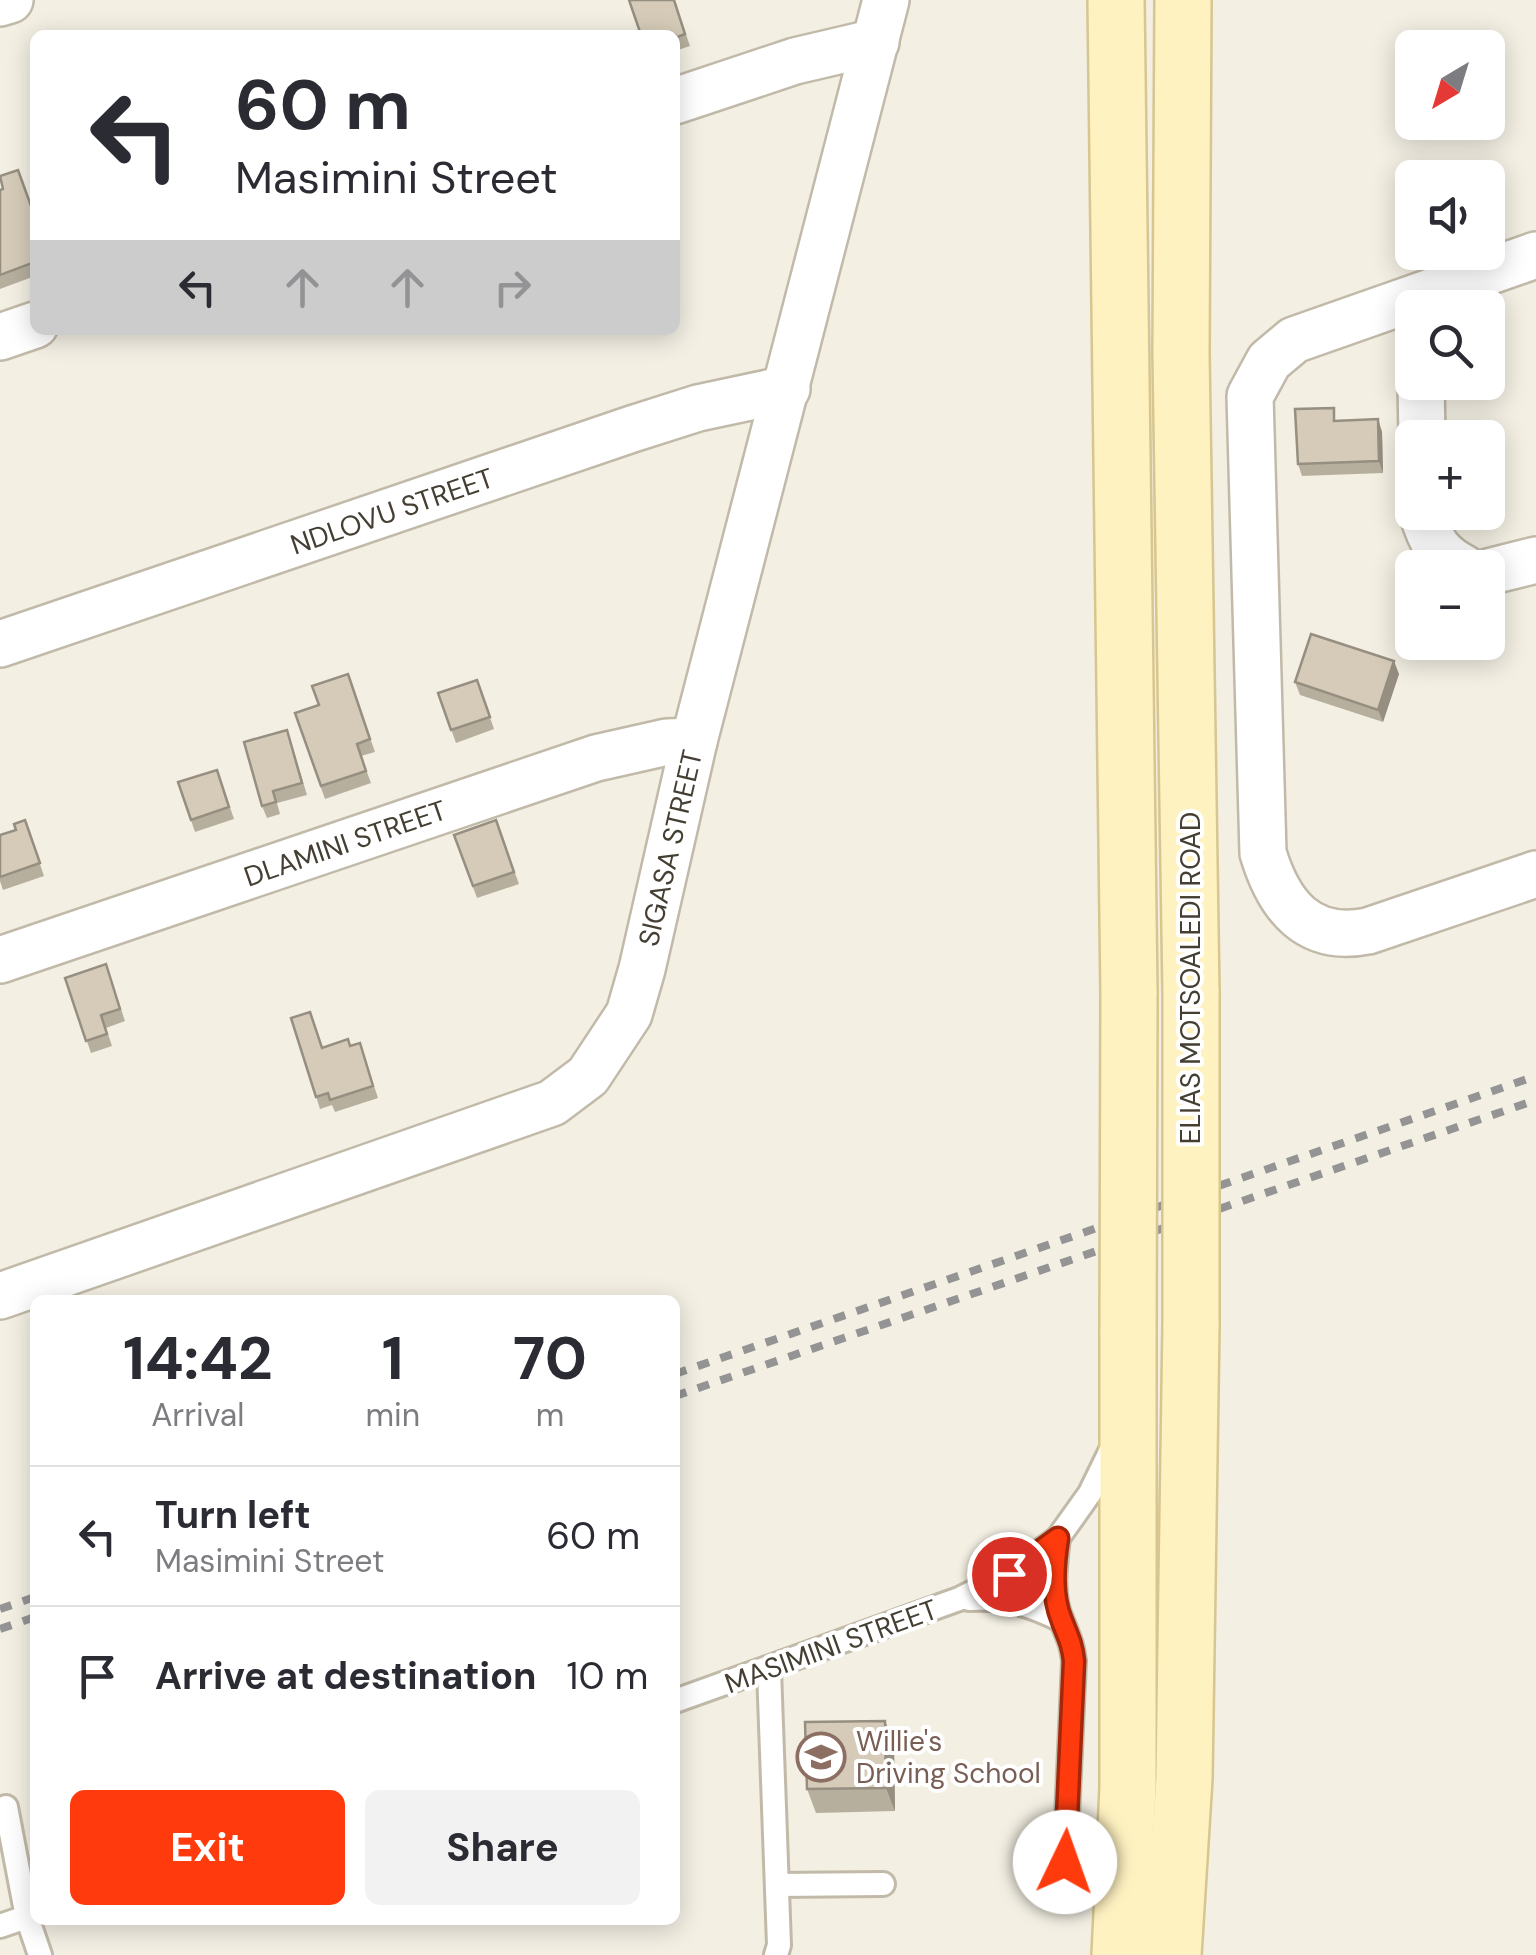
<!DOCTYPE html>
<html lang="en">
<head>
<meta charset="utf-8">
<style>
	:root { --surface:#fff; --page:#f2f2f3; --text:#2b2b33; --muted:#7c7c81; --line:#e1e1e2; --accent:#ff3b0e }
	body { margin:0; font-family:"DM Sans",sans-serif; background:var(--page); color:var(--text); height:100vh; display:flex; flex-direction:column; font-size:38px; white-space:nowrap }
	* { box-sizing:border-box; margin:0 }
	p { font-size:32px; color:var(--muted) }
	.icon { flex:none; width:55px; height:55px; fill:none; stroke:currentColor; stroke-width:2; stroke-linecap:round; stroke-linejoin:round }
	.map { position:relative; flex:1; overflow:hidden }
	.drawer { position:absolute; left:30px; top:1295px; width:650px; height:630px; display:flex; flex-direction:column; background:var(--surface); border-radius:15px; box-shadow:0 5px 25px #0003 }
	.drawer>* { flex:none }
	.top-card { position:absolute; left:30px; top:30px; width:650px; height:305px; border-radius:15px; box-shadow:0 5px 25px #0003; background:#fff; color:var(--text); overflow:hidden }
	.needle { width:65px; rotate:218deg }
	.controls { position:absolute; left:1395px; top:30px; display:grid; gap:20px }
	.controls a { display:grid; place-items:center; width:110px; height:110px; border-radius:15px; background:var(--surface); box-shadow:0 5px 25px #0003; font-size:50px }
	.pin { position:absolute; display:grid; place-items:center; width:85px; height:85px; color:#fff; margin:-42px; border:5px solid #fff; border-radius:50%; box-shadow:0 2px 10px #0007 }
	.me { position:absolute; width:110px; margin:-55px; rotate:3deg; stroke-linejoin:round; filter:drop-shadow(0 0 8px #0008) }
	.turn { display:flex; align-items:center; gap:35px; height:210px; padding:0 40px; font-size:45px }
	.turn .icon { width:130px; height:130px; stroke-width:2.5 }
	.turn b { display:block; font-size:70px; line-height:85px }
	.lanes { display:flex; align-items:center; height:95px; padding:0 40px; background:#0003; justify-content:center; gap:50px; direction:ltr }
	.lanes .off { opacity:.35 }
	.eta { display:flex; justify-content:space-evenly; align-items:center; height:170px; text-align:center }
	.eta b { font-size:60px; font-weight:700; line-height:70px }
	.cta { display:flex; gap:20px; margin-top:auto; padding:20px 40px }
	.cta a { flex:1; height:115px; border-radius:15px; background:var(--accent); color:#fff; font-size:40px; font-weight:700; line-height:115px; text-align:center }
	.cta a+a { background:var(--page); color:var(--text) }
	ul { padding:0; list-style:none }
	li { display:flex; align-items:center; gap:30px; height:140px; padding:0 40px; border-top:2px solid var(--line) }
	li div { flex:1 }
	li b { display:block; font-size:38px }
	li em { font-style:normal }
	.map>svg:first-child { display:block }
</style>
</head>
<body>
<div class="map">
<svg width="1536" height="1955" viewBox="0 0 1536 1955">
	<rect width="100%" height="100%" fill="#f3efe3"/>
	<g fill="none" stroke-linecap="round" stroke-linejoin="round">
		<!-- service casing -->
		<g stroke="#c2baa8" stroke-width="28">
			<g id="service">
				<path d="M1058 1538C1055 1564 1050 1596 1062 1621 1068 1637 1072 1643 1074 1661L1065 1862"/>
				<path d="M969 1599C1004 1597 1029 1604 1061 1620"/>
				<path d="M769 1670 779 1945 776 1955"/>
				<path d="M675 1701 959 1599 1009 1574 1058 1538 1090 1493 1111 1450"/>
				<path d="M6 1807 27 1917 40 1955"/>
				<path d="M777 1885 883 1884"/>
				<path d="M0 1926 35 1914"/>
			</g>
		</g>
		<!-- minor casing -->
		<g stroke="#c2baa8" stroke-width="50">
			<g id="minor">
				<path d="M0 3 10 0"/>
				<path d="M675 101 795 61 876 42"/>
				<path d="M1536 255 1294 340 1269 361 1250 396 1263 853C1279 906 1308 943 1368 931L1536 874"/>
				<path d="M0 337 35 325"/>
				<path d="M1421 382 1422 438"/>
				<path d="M1422 512C1430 540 1438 555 1464 568"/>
				<path d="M1488 572 1536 560"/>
				<path d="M0 644 632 429 698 408 787 389"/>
				<path d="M0 960 596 758 667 742 694 741"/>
				<path d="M0 1296 552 1103 588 1076 629 1014 642 969 694 741 886 0"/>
			</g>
		</g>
		<!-- secondary casing -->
		<g stroke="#d7c68f" stroke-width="60">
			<g id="secondary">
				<path d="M1116 0 1129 994"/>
				<path d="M1183 0 1181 353 1191 993"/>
				<path d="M1120 1955 1128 1788V1331"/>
				<path d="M1173 1955 1184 1778 1191 1325"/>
			</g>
		</g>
		<!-- service -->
		<use href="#service" stroke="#fff" stroke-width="22"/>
		<!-- minor -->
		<use href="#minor" stroke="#fff" stroke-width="45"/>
		<!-- secondary -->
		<use href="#secondary" stroke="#fff2c1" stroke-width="55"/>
		<!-- rail -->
		<g stroke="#949494" stroke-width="8" stroke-dasharray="12 12" stroke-linecap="butt">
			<path d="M675 1374 1536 1076"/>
			<path d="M675 1396 1536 1100"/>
			<path d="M0 1609 35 1597"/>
			<path d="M0 1629 35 1617"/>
		</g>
		<!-- secondary-bridge casing -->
		<g stroke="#d7c68f" stroke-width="60" stroke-linecap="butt">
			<g id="secondary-bridge">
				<path d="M1191 993V1325"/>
				<path d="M1128 1331 1129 994"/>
			</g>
		</g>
		<!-- secondary-bridge -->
		<use href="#secondary-bridge" stroke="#fff2c1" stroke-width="55"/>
	</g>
	<!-- wall -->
	<g fill="#b7af9e">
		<path d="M674 0 690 46 675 51V35Z"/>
		<path d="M0 190 35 217V276L0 289Z"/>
		<path d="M1378 419 1382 432 1383 473 1302 476 1298 464 1338 420Z"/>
		<path d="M348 674 375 752 361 756 371 783 325 799 295 713 319 705Z"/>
		<path d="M1399 674 1383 722 1300 695 1295 682Z"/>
		<path d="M477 680 494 729 456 743 438 693Z"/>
		<path d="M291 742 307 795 277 803 280 814 267 818 262 806Z"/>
		<path d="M217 770 234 819 195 832 178 782Z"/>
		<path d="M25 820 44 876 3 890 0 881V835L16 830Z"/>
		<path d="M496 820 519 884 477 898 454 835Z"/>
		<path d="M106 964 125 1021 106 1028 112 1046 91 1053 65 978Z"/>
		<path d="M291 1018 322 1048 350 1046 360 1043 378 1098 335 1112 332 1105 320 1109Z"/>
		<path d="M885 1721 894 1744 895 1811 816 1813 807 1789Z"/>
	</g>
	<!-- shaded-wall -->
	<g fill="#958e81">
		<path d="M1378 419 1382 432 1383 473 1379 461Z"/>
		<path d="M1394 661 1399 674 1383 722 1378 710Z"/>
		<path d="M885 1721 894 1744 895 1811 886 1788Z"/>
	</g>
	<!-- building -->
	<g fill="#d5cbb8" stroke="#958e81" stroke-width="2.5">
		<path d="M629 0H674L685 34 675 38V35H641Z"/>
		<path d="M18 170 35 217V262L0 275V190L3 189 0 176Z"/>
		<path d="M1334 408V421L1378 419 1379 461 1298 464 1295 409Z"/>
		<path d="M1311 634 1394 661 1378 710 1295 682Z"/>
		<path d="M348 674 370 739 357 744 366 771 321 786 295 713 319 705 312 686Z"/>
		<path d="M477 680 490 717 451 730 438 693Z"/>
		<path d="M287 730 302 783 273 791 276 802 262 806 244 742Z"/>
		<path d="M217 770 229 807 191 820 178 782Z"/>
		<path d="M25 820 40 863 0 877V835L16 830 14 824Z"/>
		<path d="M496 820 514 872 473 886 454 835Z"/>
		<path d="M106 964 120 1009 101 1015 107 1034 86 1041 65 978Z"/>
		<path d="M310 1012 322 1048 348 1039 350 1046 360 1043 373 1086 330 1100 328 1093 316 1097 291 1018Z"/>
		<path d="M885 1721 886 1788 807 1789 805 1722Z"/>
	</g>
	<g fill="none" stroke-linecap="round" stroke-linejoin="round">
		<!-- route casing -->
		<g stroke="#a62609" stroke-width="25">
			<path id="route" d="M1009 1574 1058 1538C1054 1564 1051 1595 1062 1621 1068 1637 1072 1643 1074 1661L1065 1862"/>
		</g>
		<!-- route -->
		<use href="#route" stroke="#ff3b0e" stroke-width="18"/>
	</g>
	<!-- icons -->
	<defs>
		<g id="school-ring" transform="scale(2.5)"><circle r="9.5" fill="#fff" stroke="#8d6e63" stroke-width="1.5"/><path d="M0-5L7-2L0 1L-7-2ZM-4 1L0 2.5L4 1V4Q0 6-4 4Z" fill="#8d6e63"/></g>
	</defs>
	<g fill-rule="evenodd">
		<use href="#school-ring" x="821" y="1757"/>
	</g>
	<g text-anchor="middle" stroke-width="8" stroke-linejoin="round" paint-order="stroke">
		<!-- street labels -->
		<g font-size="28" fill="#453f33" stroke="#fff">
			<text transform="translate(392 511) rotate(-19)" y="10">NDLOVU STREET</text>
			<text transform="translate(345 843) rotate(-19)" y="10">DLAMINI STREET</text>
			<text transform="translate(670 848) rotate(-77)" y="10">SIGASA STREET</text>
			<text transform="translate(1190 978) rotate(-90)" y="10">ELIAS MOTSOALEDI ROAD</text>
			<text transform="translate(831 1646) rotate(-20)" y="10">MASIMINI STREET</text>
		</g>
		<!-- education labels -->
		<g font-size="28" fill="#785e54" stroke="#fff" text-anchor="start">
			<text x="856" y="1751">Willie's<tspan x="856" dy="32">Driving School</tspan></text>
		</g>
	</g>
</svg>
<div class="controls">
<a><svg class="needle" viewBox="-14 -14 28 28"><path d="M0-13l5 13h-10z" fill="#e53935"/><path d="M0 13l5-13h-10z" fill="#7c7c81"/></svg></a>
<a><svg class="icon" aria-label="sound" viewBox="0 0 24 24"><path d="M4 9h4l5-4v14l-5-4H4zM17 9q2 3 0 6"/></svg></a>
<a><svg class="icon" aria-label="search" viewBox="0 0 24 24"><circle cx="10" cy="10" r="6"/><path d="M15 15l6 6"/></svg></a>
<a>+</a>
<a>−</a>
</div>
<div class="pin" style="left:1009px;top:1574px;background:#d93025"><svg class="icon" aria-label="arrive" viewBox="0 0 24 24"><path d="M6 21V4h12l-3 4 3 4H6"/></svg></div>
<svg class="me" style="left:1065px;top:1862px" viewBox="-20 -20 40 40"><circle r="19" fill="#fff"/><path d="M0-13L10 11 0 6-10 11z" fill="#ff3b0e"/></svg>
<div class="top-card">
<div class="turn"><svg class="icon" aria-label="left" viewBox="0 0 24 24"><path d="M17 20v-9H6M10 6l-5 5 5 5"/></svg><div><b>60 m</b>Masimini Street</div></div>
<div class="lanes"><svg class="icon" aria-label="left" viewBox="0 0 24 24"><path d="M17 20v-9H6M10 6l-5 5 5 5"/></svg><svg class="icon off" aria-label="ahead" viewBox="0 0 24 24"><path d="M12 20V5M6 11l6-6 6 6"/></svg><svg class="icon off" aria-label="ahead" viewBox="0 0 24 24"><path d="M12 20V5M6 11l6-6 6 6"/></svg><svg class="icon off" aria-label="right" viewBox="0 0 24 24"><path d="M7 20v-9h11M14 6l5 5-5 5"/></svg></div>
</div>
<section class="drawer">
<div class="eta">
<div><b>14:42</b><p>Arrival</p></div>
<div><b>1</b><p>min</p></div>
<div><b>70</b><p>m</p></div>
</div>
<ul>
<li><svg class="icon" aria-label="left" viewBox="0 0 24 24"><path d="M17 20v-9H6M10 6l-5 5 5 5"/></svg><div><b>Turn left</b><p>Masimini Street</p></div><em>60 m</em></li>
<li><svg class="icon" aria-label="arrive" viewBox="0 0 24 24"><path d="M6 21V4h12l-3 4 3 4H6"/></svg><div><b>Arrive at destination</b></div><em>10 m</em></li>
</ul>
<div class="cta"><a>Exit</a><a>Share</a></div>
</section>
</div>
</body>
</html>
